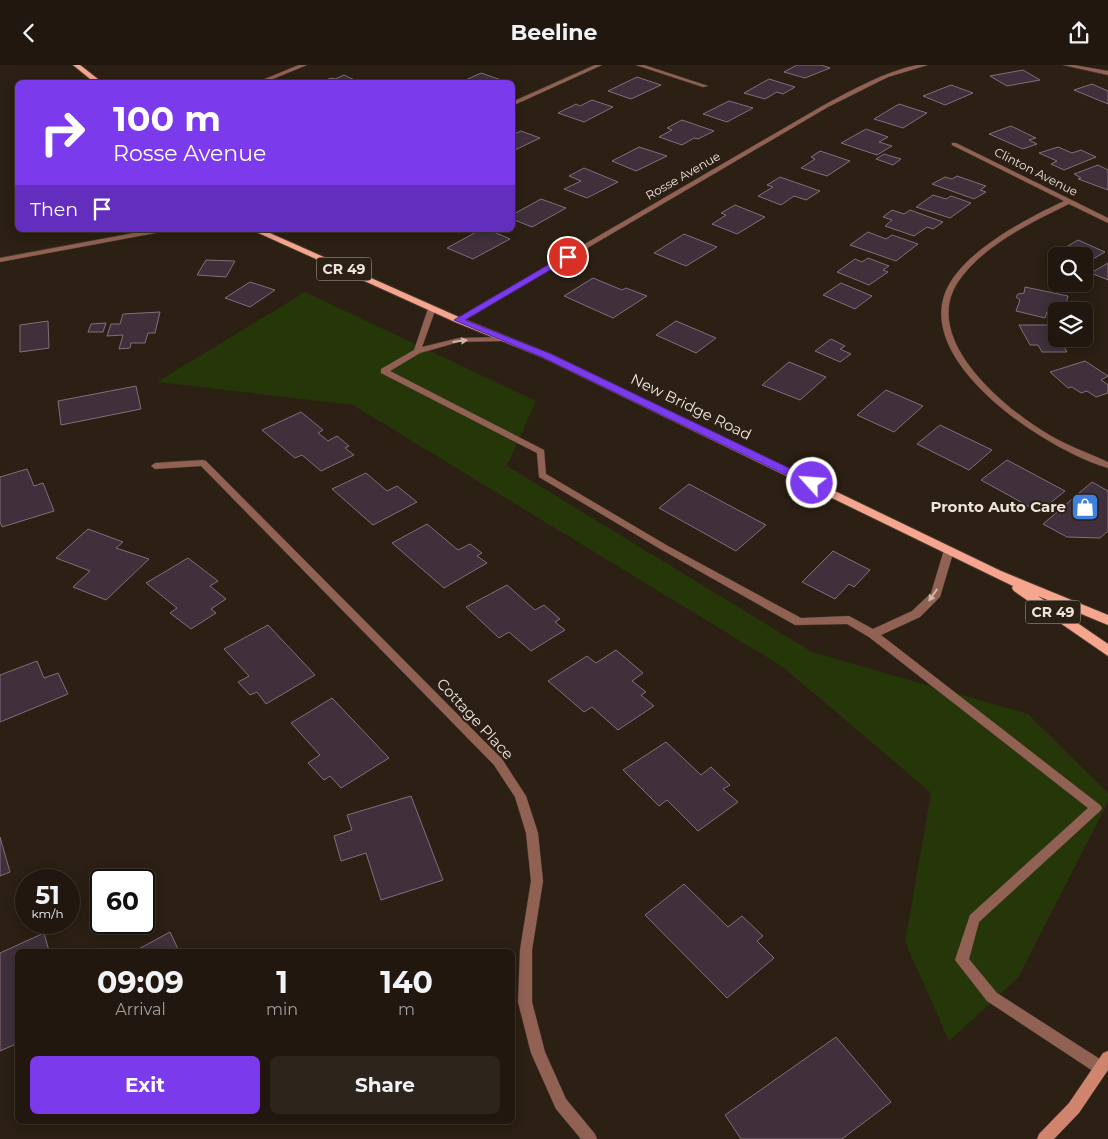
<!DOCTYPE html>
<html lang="en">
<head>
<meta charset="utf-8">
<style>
	:root { --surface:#21170e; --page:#2d241c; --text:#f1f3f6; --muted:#a29f9e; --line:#3e362e; --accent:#7c3aed }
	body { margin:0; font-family:Montserrat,sans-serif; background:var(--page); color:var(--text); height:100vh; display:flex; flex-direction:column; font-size:19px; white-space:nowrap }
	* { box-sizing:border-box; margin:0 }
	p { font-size:16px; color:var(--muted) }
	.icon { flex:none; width:28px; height:28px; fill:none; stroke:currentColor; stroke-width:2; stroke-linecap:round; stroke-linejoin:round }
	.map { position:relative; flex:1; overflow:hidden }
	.panel { position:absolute; left:15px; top:884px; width:500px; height:175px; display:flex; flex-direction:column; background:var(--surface); border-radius:8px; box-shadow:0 2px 12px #0003,0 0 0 1px var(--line) }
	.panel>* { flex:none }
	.guide { position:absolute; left:15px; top:15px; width:500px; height:152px; border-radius:8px; box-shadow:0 2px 12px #0003,0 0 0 1px var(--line); background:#7c3aed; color:#fff; overflow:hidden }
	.controls { position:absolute; left:1048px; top:182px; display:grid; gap:10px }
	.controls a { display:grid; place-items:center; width:45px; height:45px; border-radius:8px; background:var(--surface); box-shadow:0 2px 12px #0003,0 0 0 1px var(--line); font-size:25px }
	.speed { position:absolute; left:15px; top:804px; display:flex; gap:10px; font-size:25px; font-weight:700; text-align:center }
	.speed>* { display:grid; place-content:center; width:65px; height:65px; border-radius:50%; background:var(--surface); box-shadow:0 2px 12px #0003,0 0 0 1px var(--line); line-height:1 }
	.speed small { font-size:12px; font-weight:400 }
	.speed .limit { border:2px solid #111; border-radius:8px; background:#fff; color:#111 }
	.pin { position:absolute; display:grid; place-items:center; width:42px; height:42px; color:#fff; margin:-21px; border:2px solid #fff; border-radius:50%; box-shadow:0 1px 5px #0007 }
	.me { position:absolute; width:55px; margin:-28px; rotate:296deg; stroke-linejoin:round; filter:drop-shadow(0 0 4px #0008) }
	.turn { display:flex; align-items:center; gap:18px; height:105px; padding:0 15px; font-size:22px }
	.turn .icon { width:65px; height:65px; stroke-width:2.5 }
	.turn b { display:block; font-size:35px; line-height:42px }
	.then { display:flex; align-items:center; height:48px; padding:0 15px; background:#0003; gap:10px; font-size:19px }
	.eta { display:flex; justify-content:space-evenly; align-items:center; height:85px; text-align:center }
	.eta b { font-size:30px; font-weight:700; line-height:35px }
	.button { display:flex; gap:10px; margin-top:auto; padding:10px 15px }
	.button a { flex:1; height:58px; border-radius:8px; background:var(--accent); color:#fff; font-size:20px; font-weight:700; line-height:58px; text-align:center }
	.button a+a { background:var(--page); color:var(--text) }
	header { display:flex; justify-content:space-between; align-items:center; height:65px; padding:0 15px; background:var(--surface); font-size:22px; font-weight:700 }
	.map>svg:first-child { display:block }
</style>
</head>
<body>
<header><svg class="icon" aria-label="back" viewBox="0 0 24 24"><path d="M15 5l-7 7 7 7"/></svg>Beeline<svg class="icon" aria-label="share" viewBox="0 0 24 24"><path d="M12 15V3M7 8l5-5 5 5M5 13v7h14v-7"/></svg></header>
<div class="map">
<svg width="1108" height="1074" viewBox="0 0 1108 1074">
	<rect width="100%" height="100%" fill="#2c1f13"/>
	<!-- green -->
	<path fill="#253609" d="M305 227 536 336 507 401 812 587 1028 649 1108 728V737L1018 913 949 976 905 877 931 728 783 602 353 340 157 317Z"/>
	<!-- building -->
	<g fill="#3f303b" stroke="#816f7b">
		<path d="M797 0H821L830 3 805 13 784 7Z"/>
		<path d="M1023 5 1040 15 1007 21 990 11Z"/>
		<path d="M481 8 504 16 500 18H459Z"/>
		<path d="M344 10 361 18H325L328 16 325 15 332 13 335 14Z"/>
		<path d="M637 12 661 20 631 34 608 26Z"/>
		<path d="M769 14 795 22 783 29 777 27 765 34 744 28Z"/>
		<path d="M1092 19 1108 26V39L1074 25Z"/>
		<path d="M951 20 973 28 945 40 923 31Z"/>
		<path d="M592 35 613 42 584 57 558 48 576 39 580 41Z"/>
		<path d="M729 36 753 43 727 57 703 49Z"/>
		<path d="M899 39 927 48 903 63 874 54Z"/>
		<path d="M682 55 714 66 698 74 694 73 682 80 659 72 672 65 667 63Z"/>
		<path d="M1011 61 1036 73 1029 75 1037 79 1023 84 989 69Z"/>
		<path d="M866 64 888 72 879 77 892 81 877 90 841 78Z"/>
		<path d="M521 66 540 73 515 85 512 84V70Z"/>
		<path d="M639 82 667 91 636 106 612 96Z"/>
		<path d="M1058 82 1072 88 1081 85 1096 92 1064 105 1051 99 1057 96 1039 88Z"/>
		<path d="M820 86 850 96 827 111 801 103 815 94 811 92Z"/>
		<path d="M884 89 901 94 893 100 876 94Z"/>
		<path d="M1098 100 1108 105V125L1078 114 1081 113 1074 109Z"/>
		<path d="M584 103 618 117 587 133 564 124 581 116 569 111Z"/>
		<path d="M957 111 986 121 980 125 986 127 974 134 932 119 945 112 952 114Z"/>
		<path d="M780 112 820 126 806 135 794 131 781 140 758 131 773 122 767 120Z"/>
		<path d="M933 130 946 134 951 131 971 138 950 153 916 142Z"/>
		<path d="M541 134 566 143 532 162 512 154V150Z"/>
		<path d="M735 140 765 152 737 169 712 159 726 150 721 148Z"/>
		<path d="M892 145 904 149 910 145 943 157 933 164 927 162 914 171 885 161 892 155 883 152Z"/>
		<path d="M480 165H489L510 174 473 194 447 183Z"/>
		<path d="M868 167 886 174 892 170 918 179 896 196 850 180Z"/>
		<path d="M684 169 717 182 686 201 654 188Z"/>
		<path d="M1078 175 1105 187 1084 199V191H1064L1056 188Z"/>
		<path d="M868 193 889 201 883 205 888 207 869 220 837 207 855 194 862 197Z"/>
		<path d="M206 195 235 196 226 212 197 210Z"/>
		<path d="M1108 198V215L1091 208Z"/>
		<path d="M593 213 622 225 626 223 647 231 613 253 564 231Z"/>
		<path d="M250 217 275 225 250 242 225 233Z"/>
		<path d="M841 218 872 231 855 244 823 230Z"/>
		<path d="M1025 222 1068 231 1064 246 1055 245 1054 248 1047 247 1045 253 1016 246 1020 235 1016 232 1018 229 1024 228Z"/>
		<path d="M160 247 155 268H148L145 278H131L130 283 119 284 123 270 107 271 111 259H120L123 249Z"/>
		<path d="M48 256 49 283 20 287V260Z"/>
		<path d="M676 256 716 273 696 288 656 270Z"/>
		<path d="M106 258 103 267H88L91 259Z"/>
		<path d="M1019 260H1056V274H1078L1080 277H1061L1067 287H1042L1038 280H1030Z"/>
		<path d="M831 274 845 281 840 284 851 289 840 297 815 286Z"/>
		<path d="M1085 296 1108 311 1101 315 1108 320V328L1096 332 1087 326 1081 328 1072 322 1068 323 1050 307Z"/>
		<path d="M789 297 826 312 800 335 762 320Z"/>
		<path d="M136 321 141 344 61 360 58 336Z"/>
		<path d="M886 325 923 341 894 367 857 350Z"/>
		<path d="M301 347 323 365 318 368 328 376 337 371 349 381 345 383 354 390 321 406 302 390 295 393 262 365Z"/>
		<path d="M940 360 992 385 969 405 917 379Z"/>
		<path d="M1007 395 1065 426 1039 447 981 415Z"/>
		<path d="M27 404 34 421 43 418 54 446 2 462 0 457V412Z"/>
		<path d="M366 408 387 426 397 421 417 437 373 460 332 424Z"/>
		<path d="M1092 417 1108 426V466L1100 473 1067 472 1043 459Z"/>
		<path d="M689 419 766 460 736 486 659 443Z"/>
		<path d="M427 459 458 485 470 479 482 488 477 491 487 498 444 523 392 478Z"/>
		<path d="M88 464 123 477 116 483 149 494 106 535 73 522 90 506 56 493Z"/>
		<path d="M833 486 870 505 854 522 849 519 835 534 802 517Z"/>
		<path d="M188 493 218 516 210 521 226 534 211 544 216 548 191 564 170 548 177 543 146 518Z"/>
		<path d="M507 520 535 545 544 540 560 554 555 557 565 565 531 586 509 567 499 573 466 542Z"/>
		<path d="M268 560 315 610 266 639 257 627 250 630 238 617 249 611 224 584Z"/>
		<path d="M616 585 643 608 632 616 646 627 641 630 654 641 618 665 592 642 584 647 548 616 587 591 596 598Z"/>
		<path d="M37 596 44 613 58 608 68 629 0 657V610Z"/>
		<path d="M332 633 389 693 341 723 330 711 324 715 308 698 320 690 291 658Z"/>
		<path d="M666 677 701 710 711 702 730 720 723 724 738 737 698 766 667 735 659 741 623 705Z"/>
		<path d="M411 731 443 815 381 835 366 788 341 796 334 771 352 765 347 750Z"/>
		<path d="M0 772 10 807 0 811Z"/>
		<path d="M684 819 728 862 742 851 763 871 757 876 774 893 727 933 645 850Z"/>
		<path d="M170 867 179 886H135Z"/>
		<path d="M44 868 49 886H18V978L0 986V888Z"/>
		<path d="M836 972 891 1037 842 1074H741L725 1050Z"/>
	</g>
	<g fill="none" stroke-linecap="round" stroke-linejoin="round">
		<!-- service casing -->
		<g stroke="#473b2f" stroke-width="1">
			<path id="service" d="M429 241H432L436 243 422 282 459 273 504 272 508 274 504 276 459 277 420 288 390 306 544 385 546 409 668 481 801 553 849 551 873 564 912 546 931 528 944 485 946 483H952L954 485 940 532 920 552 881 570 1100 740 1102 743 1100 746 979 857 969 894 997 928 1106 998 1108 1003 1106 1008 1101 1010 1096 1008 987 936 955 895 970 850 1088 743 869 572 847 559 795 560 662 485 539 412 537 388 381 308V304L414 285Z"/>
		</g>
		<!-- minor casing -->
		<g stroke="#473b2f" stroke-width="1">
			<g id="minor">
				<path d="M299 0H307L263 18H255Z"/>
				<path d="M595 0H602L512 41V37Z"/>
				<path d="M636 0H644L708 21 703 22Z"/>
				<path d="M917 0H928L888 12 828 42 461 257H458L454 255 824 40C854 24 884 7 917 0Z"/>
				<path d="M1063 0H1074L1108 6V10Z"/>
				<path d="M952 78H956L1108 153V158L1069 139C1032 157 982 181 958 217 921 273 1001 340 1043 366 1063 379 1086 387 1108 397V403C1051 387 921 304 944 231 957 189 1026 154 1064 136L952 80Z"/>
				<path d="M150 165H164L161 167 0 197V193Z"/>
				<path d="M203 395 206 396 502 694 526 731 538 768 543 816 532 885V937L545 987 566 1034 595 1069 597 1074H581L556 1044 531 988 518 937 520 885 531 816 526 768 515 732 494 700 201 401 155 404 151 401 155 398Z"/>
			</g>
		</g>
		<!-- secondary casing -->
		<g stroke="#473b2f" stroke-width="1">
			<path id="secondary" d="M1108 986V1005L1079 1048 1054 1074H1037L1039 1069 1069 1038 1103 988Z"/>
		</g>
		<!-- primary casing -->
		<g stroke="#473b2f" stroke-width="2">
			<g id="primary">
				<path d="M73 0H80L103 18H95Z"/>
				<path d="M252 165H263L461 253 550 289 1001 506 1108 550V560L1038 531 1108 579V591L1014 526 1012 523 1013 521 544 293 455 257Z"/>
			</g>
		</g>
		<!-- service -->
		<use href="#service" fill="#916153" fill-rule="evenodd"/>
		<!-- minor -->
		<use href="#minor" fill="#916153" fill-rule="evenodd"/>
		<!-- secondary -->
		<use href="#secondary" fill="#d1846d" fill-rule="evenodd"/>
		<!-- primary -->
		<use href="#primary" fill="#f6a68e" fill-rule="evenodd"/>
	</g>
	<!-- one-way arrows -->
	<defs><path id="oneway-solid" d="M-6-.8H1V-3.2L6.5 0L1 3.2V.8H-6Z" transform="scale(1.25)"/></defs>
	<g fill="#cdb6ac">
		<use href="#oneway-solid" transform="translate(460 276) rotate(-7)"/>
		<use href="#oneway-solid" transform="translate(933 530) rotate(125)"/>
	</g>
	<!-- route -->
	<path fill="#7c3aed" stroke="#51269a" d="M565 190 572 192 465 255 551 289 816 416V421H809L544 293 454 255Z"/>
	<!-- icons -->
	<defs>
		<g id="shop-square" transform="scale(1.4375)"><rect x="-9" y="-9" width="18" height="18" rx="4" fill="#3f7fe0" stroke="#2c1f13"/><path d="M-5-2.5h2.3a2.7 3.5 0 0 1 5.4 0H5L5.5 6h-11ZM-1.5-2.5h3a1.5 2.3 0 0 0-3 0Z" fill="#fff"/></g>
	</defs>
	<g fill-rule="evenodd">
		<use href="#shop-square" x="1085" y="442"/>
	</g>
	<g text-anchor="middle" stroke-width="4" stroke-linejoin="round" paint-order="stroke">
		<!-- far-street labels -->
		<g font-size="12" fill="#eee4dc" stroke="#2c1f13">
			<text transform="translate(1036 107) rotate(27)" y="4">Clinton Avenue</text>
			<text transform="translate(683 111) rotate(-30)" y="4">Rosse Avenue</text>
		</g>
		<!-- shield labels -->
		<g fill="#2c1f13" stroke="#b4a9a0" stroke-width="1">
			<rect x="316.5" y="192.5" width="55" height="23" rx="4"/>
			<rect x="1025.5" y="535.5" width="55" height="23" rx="4"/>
		</g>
		<g font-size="14" font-weight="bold" fill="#eee4dc">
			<text x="344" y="209">CR 49</text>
			<text x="1053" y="552">CR 49</text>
		</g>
		<!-- street labels -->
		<g font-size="15" fill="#eee4dc" stroke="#2c1f13">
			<text transform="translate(691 342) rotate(26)" y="5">New Bridge Road</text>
			<text transform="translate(475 654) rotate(47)" y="5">Cottage Place</text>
		</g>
		<!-- poi labels -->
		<g font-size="15" font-weight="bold" fill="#eee4dc" stroke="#2c1f13" text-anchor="end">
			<text x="1066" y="447">Pronto Auto Care</text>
		</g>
	</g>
</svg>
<div class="controls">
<a><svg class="icon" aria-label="search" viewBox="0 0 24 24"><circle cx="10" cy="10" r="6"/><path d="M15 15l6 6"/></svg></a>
<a><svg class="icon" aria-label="layers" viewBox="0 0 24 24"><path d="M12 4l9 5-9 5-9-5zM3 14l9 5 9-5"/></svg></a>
</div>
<div class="speed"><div>51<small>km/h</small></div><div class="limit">60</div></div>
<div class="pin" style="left:568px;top:192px;background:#d93025"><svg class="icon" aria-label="arrive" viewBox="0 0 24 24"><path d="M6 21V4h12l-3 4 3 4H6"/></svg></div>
<svg class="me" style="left:812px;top:418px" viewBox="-20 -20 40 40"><circle r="17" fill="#7c3aed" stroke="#fff" stroke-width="3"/><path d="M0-11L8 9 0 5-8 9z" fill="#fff"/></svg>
<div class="guide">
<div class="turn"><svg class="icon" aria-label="right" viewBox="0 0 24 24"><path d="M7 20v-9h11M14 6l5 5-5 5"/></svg><div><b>100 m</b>Rosse Avenue</div></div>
<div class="then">Then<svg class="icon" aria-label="arrive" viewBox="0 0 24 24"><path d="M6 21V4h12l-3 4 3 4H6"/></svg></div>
</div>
<section class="panel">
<div class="eta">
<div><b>09:09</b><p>Arrival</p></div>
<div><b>1</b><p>min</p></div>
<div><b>140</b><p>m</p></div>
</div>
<div class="button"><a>Exit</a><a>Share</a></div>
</section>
</div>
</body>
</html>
